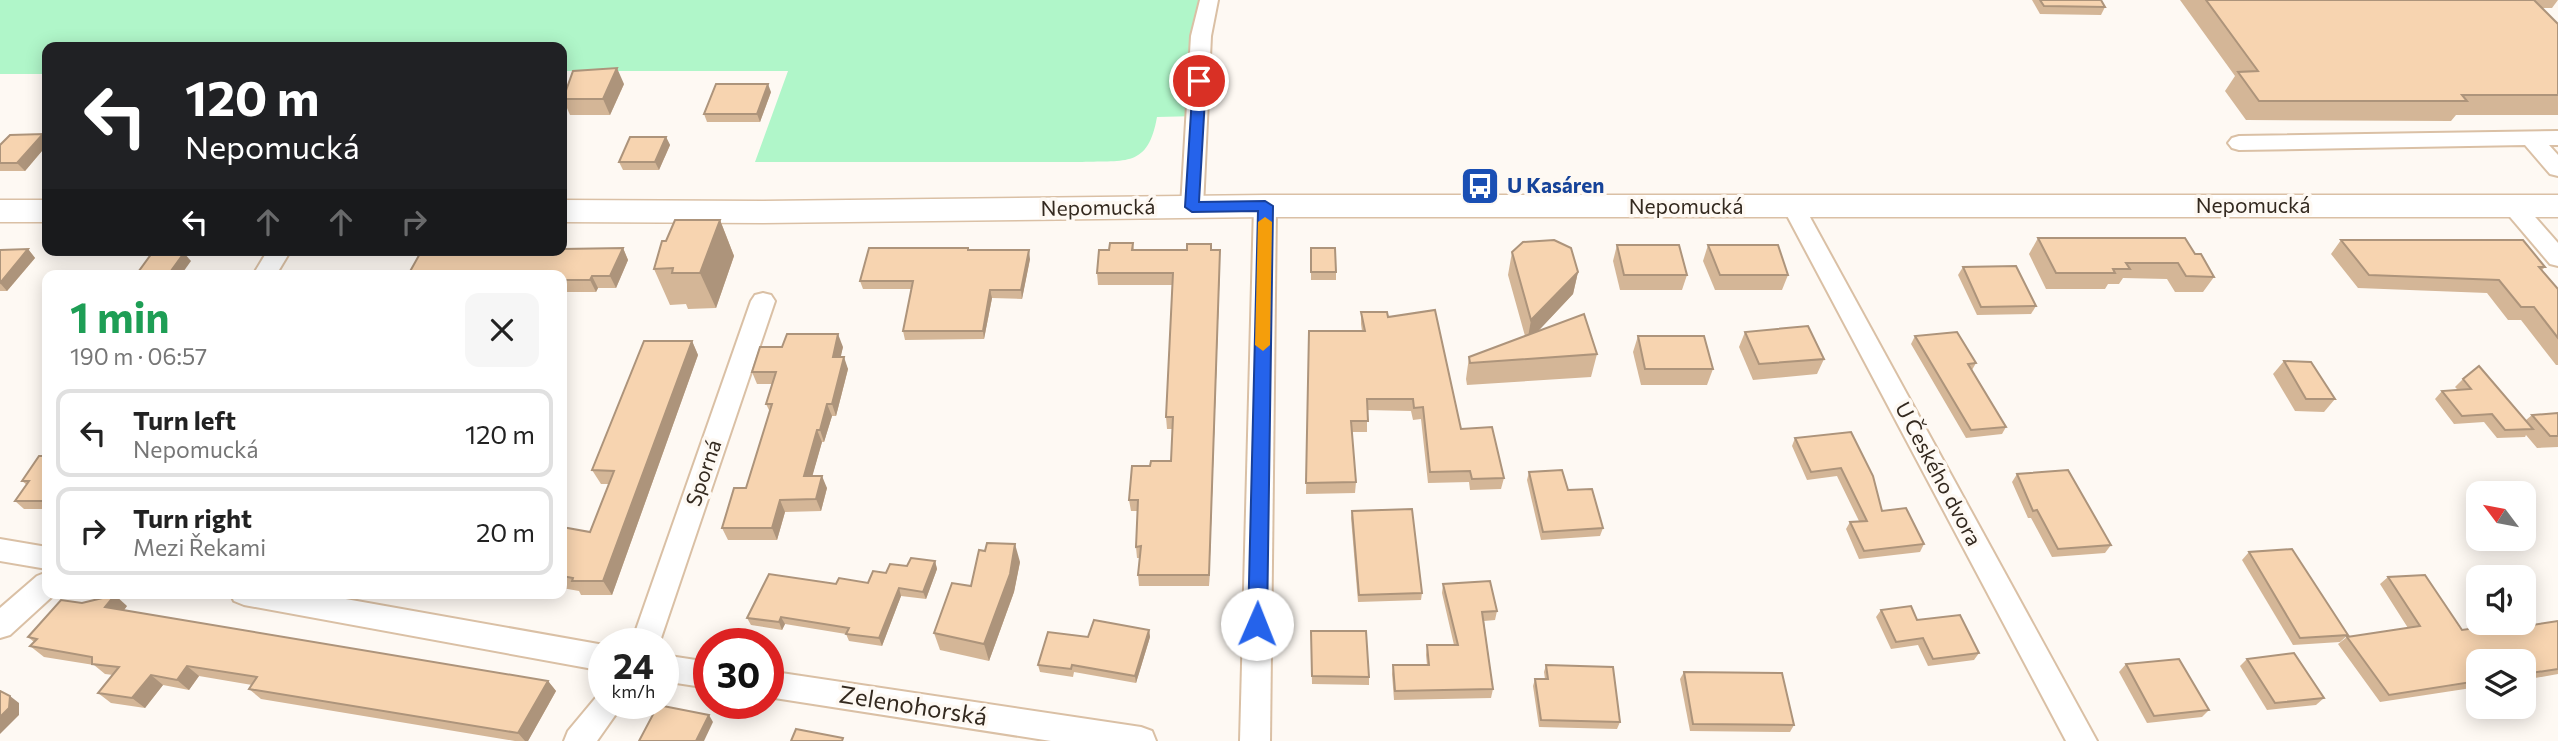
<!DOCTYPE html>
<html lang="en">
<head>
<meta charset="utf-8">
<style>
	:root { --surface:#fff; --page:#f6f6f6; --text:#222; --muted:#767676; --line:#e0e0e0 }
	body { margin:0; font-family:Commissioner,sans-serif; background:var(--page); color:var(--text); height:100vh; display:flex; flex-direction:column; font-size:26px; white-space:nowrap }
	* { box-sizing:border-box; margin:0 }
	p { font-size:23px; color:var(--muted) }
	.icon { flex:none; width:38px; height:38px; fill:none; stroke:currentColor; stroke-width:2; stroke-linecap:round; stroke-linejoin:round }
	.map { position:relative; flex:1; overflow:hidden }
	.sheet { position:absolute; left:42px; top:270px; width:525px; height:329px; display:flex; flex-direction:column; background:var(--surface); border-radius:14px; box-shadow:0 4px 18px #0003 }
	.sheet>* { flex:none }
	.hud { position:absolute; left:42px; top:42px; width:525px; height:214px; border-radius:14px; box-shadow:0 4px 18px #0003; background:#202124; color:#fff; overflow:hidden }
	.needle { width:46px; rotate:302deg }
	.controls { position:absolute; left:2466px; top:481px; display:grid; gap:14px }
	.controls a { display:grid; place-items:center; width:70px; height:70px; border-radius:14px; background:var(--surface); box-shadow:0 4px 18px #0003; font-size:35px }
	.speed { position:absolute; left:588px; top:628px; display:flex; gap:14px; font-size:35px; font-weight:700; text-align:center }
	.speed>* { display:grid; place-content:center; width:91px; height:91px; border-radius:50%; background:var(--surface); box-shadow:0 4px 18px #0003; line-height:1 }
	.speed small { font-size:18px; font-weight:400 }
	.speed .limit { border:10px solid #d22; background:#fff; color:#111 }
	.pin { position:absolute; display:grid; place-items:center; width:60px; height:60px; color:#fff; margin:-30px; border:4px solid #fff; border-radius:50%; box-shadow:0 2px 7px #0007 }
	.me { position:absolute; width:77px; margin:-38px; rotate:1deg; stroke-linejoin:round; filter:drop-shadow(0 0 5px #0008) }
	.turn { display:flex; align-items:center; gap:24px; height:147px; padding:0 28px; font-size:32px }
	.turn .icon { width:91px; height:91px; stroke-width:2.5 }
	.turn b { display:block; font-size:49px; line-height:60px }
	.lanes { display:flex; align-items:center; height:66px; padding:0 28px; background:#0003; justify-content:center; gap:35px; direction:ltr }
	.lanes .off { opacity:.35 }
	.round { display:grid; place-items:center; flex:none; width:74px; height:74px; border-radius:14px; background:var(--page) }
	.headline { display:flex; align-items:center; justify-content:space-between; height:119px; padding:0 28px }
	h1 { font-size:42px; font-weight:700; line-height:52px; color:#1e9e55 }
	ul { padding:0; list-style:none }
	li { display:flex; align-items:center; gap:21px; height:88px; margin:0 14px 10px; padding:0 14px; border:4px solid var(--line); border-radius:14px }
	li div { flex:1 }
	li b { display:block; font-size:26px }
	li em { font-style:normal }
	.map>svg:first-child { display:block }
</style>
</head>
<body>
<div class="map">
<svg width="2558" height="741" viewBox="0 0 2558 741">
	<rect width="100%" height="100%" fill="#fef9f3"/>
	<!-- green -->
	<path fill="#b0f6c9" d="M0 0H1209L1198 116 1157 117C1148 168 1126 160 1082 162H755L788 71H562V47H47V74H0Z"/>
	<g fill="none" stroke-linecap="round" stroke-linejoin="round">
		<!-- street casing -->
		<g stroke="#dac0a5" stroke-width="4">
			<g id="street">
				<path d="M1200 0H1218L1211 36 1203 207 1200 212 1192 214 1184 212 1181 207 1191 36Z"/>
				<path d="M2558 131V145H2549L2558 155V176L2550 174 2525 145 2239 150 2232 148 2228 143 2232 138 2239 136Z"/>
				<path d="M1265 199 1273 201 1276 206 1270 741H1240L1254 206 1257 201Z"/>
				<path d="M2513 199 2521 201 2558 243V266L2550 264 2505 211 2502 206 2505 201Z"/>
				<path d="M1794 201 1802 203 1805 208 2097 741H2066L1783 208 1786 203Z"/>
				<path d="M268 250H291L276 275H253Z"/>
				<path d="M763 293 771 295 775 301 659 644H631L751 301 755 295Z"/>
				<path d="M0 539 47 547V569L0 561Z"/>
				<path d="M47 572V593H56L10 635 0 638V608L37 576Z"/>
				<path d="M230 593H312L604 645V671L244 605 234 601Z"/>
				<path d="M663 655 709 662V688L663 681Z"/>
				<path d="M768 671 1141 727 1152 731 1156 741H1051L768 697Z"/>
				<path d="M604 692V704H623L597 741H564L568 731 598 695Z"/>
			</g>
		</g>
		<!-- secondary casing -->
		<g stroke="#dac0a5" stroke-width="3">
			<g id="secondary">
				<path d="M1265 195H2558V217H1265L763 223 562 222V200L763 201Z"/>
				<rect x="0" y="200" width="47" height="22"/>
			</g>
		</g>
		<!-- street -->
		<use href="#street" fill="#fff" fill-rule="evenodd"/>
		<!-- secondary -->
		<use href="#secondary" fill="#fff" fill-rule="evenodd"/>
	</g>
	<!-- wall -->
	<g fill="#d4b697">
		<path d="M2032 0H2101L2105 7 2101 15 2040 14Z"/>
		<path d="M2180 0H2558L2552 8H2542L2558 24V115H2456L2451 121 2246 120 2225 91 2235 76Z"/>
		<path d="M624 84 610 115H570L563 99Z"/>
		<path d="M771 92 760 122H707L704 114Z"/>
		<path d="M43 134 47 138V145L25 171H0V145Z"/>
		<path d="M666 137 670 145 659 170H623L619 162Z"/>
		<path d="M720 220 734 256 716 308 688 309 686 304 670 305 654 269 666 241Z"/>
		<path d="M2038 238 2195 254 2214 277 2203 292H2175L2167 279 2123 278 2119 284H2108L2105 289H2046L2029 254Z"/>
		<path d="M2341 240 2545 267 2542 270 2558 289V365H2556L2521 320H2508L2487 293 2358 288 2331 254Z"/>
		<path d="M1133 243 1134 250H1187L1211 244 1212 250 1220 262 1209 586H1139L1138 575 1140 558H1137L1136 547 1138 511H1131L1129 500 1150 466 1171 461 1173 429H1167L1166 417 1172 285H1098L1097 273 1109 250Z"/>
		<path d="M1617 245 1687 275 1682 290H1620L1613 261Z"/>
		<path d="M1708 245 1788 275 1782 290H1715L1703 261Z"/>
		<path d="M623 248 628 260 616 288H598L596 292H562V250Z"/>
		<path d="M1311 248 1336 272V280H1311Z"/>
		<path d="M28 249 35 258 7 291H0V250Z"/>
		<path d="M969 250 1030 259 1022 299 992 298 984 339 905 340 903 331 912 289H863L860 281Z"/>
		<path d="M1512 252 1578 272 1573 294 1538 331 1597 354 1591 377 1467 385 1466 379 1469 357 1525 336 1508 275Z"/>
		<path d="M1963 267 2036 306 2031 314 1977 315 1958 275Z"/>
		<path d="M1361 312 1388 317 1461 429 1504 478 1501 489 1470 490 1469 482 1428 483 1421 419 1413 420 1411 411 1367 410V432H1352L1356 482 1355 493 1306 494 1309 331H1362L1361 324Z"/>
		<path d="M1745 332 1824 359 1817 374 1753 380 1739 347Z"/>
		<path d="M1638 336 1713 369 1707 385H1641L1633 352Z"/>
		<path d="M1915 336 1976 363 1972 370 2006 427 2002 434 1966 438 1911 344Z"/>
		<path d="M692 341 698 355 612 595H581L579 591 562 588V527L590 532 609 484H601L592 470Z"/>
		<path d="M843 347 840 357 848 369 836 416H832L824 442H822L812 476 827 488 821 511 785 512 777 540H728L722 528 746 488 770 412 766 404 772 384H757L752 372Z"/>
		<path d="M2284 361 2335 399 2324 412 2295 411 2273 374Z"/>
		<path d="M2463 379 2526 420 2532 415 2558 413V447L2537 448 2526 435 2525 437 2497 438 2484 422 2454 424 2435 399 2442 391 2458 390 2455 387Z"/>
		<path d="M1851 432 1882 511 1924 544 1920 552 1859 559 1846 529 1850 522 1859 521 1837 476 1807 480 1792 446 1795 438Z"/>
		<path d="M47 456V509H24L15 501 27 485 22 481Z"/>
		<path d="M1529 472 1568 490 1603 528 1600 536 1541 540 1527 480Z"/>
		<path d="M2017 474 2111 545 2105 553 2052 557 2031 518H2028L2012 482Z"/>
		<path d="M1352 511 1422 593 1421 600 1358 602 1351 518Z"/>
		<path d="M2249 552 2348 635 2340 642 2293 645 2242 560Z"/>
		<path d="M935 561 937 569 926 599 901 596 882 646 849 641 846 634 785 624 782 630 751 625 747 618 836 584 868 583 886 573 907 566Z"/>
		<path d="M1020 562 1014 592 989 661 940 650 934 633Z"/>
		<path d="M2388 577 2462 630 2495 631 2558 621V674L2524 680V662H2478V687L2380 702 2338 644 2347 637 2408 628 2380 584Z"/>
		<path d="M1443 584 1497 611 1495 620 1484 621 1493 689 1491 698 1394 700 1392 674 1393 665H1427L1426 655 1427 645H1454L1442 593Z"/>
		<path d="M127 606 124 610 548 681 556 691 528 741H515L261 699 249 689 252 685 199 676 189 690 163 685 145 708 111 703 98 693 113 675 105 674 94 665 44 657 30 646 34 642 28 637Z"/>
		<path d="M1881 610 1979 653 1974 660 1928 666 1918 645 1891 649 1876 617Z"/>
		<path d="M1149 630 1150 637 1136 683 1074 672 1073 677 1040 672 1038 665 1088 637Z"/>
		<path d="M1311 631 1369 677V685L1312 684Z"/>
		<path d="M2247 659 2324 698 2316 705 2267 710 2240 666Z"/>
		<path d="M2126 664 2209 710 2202 717 2147 723 2119 672Z"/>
		<path d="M1546 665 1620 722 1617 729 1539 727 1533 686 1535 679H1545L1544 672Z"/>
		<path d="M1684 672 1794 725 1790 732 1690 731 1680 679Z"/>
	</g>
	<!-- shaded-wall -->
	<g fill="#ad947b">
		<path d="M617 68 624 84 610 115 603 99Z"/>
		<path d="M768 84 771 92 760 122 757 114Z"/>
		<path d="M43 134 47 138V145L25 171 17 163Z"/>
		<path d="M666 137 670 145 659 170 655 162Z"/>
		<path d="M720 220 734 256 716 308 700 273Z"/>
		<path d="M623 248 628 260 616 288 610 276Z"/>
		<path d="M28 249 35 258 7 291 0 283Z"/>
		<path d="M1029 250 1030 259 1022 299 1021 290Z"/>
		<path d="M1220 250V262L1209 586V575Z"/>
		<path d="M184 253 191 261 181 275H168Z"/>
		<path d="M1578 272 1573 294 1527 343 1531 320Z"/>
		<path d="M592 276 598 288 596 292 590 280Z"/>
		<path d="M990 290 992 298 984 339 983 331Z"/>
		<path d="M838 334 843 347 838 369 833 357Z"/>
		<path d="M692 341 698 355 612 595 603 581Z"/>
		<path d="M844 357 848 369 836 416 832 404Z"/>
		<path d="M827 404 832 416 824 442 820 430Z"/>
		<path d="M817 430 822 442 809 488 804 476Z"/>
		<path d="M822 476 827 488 821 511 816 499Z"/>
		<path d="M780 500 785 512 777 540 772 528Z"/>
		<path d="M1015 544 1020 562 1014 592 989 661 984 644Z"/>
		<path d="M935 561 937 569 926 599 923 592Z"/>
		<path d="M899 588 901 596 882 646 879 638Z"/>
		<path d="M115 595 127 606 118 618 105 607Z"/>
		<path d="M781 617 785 624 782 630 779 622Z"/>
		<path d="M1149 630 1150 637 1136 683 1135 676Z"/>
		<path d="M187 666 199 676 189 690 177 680Z"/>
		<path d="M151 675 163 685 145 708 132 698Z"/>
		<path d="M548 681 556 691 528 741H525L518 733Z"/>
		<path d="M10 696 19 703V715L0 734V717Z"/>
		<path d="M709 715 713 722 704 741H696Z"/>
	</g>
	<!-- building -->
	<g fill="#f7d4b0" stroke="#ad947b" stroke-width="2">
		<path d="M2040 0H2101L2105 7 2044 6Z"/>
		<path d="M2206 0H2534L2558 24V95H2462L2467 101H2259L2238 72 2258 71Z"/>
		<path d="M617 68 603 99H563L573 71Z"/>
		<path d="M716 84H768L757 114H704Z"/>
		<path d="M43 134 17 163H0V145L10 135Z"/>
		<path d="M630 137H666L655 162H619Z"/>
		<path d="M675 220H720L700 273H672L673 268 654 269 662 241H666Z"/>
		<path d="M2038 238H2185L2195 254H2201L2214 277 2186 276 2178 263H2126L2130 269H2113L2115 273H2056Z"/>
		<path d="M1554 240 1571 248 1578 272 1531 320 1512 252 1523 242Z"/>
		<path d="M2341 240H2523L2545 267H2539L2558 289V338L2534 307H2521L2499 280 2369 275Z"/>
		<path d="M1110 243H1133L1132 250H1187V244H1211V250H1220L1209 575H1138L1141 546 1136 547 1138 500H1129L1132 466H1150L1151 461H1171L1173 417H1166L1173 273H1097L1099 250H1109Z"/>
		<path d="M1617 245H1679L1687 275H1624Z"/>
		<path d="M1708 245H1778L1788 275H1720Z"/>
		<path d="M623 248 610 276H592L590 280H562V275H408L422 250H562V249Z"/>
		<path d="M869 248H968V250H1029L1021 290H990L983 331H903L913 281H860Z"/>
		<path d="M1311 248H1335L1336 272H1311Z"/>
		<path d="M28 249 0 283V250Z"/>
		<path d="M152 253H184L168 275H136Z"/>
		<path d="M2016 266 2036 306 1981 307 1963 267Z"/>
		<path d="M1435 310 1461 429 1492 427 1504 478 1472 479 1470 471 1430 472 1423 407 1414 408 1413 399H1367L1368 421H1351L1356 482 1306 483 1309 331H1365L1361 312H1387L1388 317Z"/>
		<path d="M1584 314 1597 354 1470 363 1469 357Z"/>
		<path d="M1808 326 1824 359 1759 364 1745 332Z"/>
		<path d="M1957 332 1976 363 1968 364 2006 427 1971 430 1915 336Z"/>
		<path d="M787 334H838L833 357H844L832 404H827L820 430H817L804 476H822L816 499 780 500 772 528H722L734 488H746L772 404H766L776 372H752L760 347H782Z"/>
		<path d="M1638 336H1704L1713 369H1645Z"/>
		<path d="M644 341H692L603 581H572L573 578 562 576V527L590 532 614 471 592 470Z"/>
		<path d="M2284 361 2311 362 2335 399H2306Z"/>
		<path d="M2479 366 2533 429 2505 430 2492 414 2462 416 2442 391 2471 389 2463 379Z"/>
		<path d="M2558 413V436H2550L2532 415Z"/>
		<path d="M1851 432 1873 476 1882 511 1906 508 1924 544 1864 551 1850 522 1867 521 1841 468 1811 472 1795 438Z"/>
		<path d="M39 456H47V501H15L29 481H22Z"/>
		<path d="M1562 470 1568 490 1592 489 1603 528 1543 532 1529 472Z"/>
		<path d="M2068 470 2111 545 2058 549 2037 510 2033 511 2017 474Z"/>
		<path d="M1412 509 1422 593 1359 595 1352 511Z"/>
		<path d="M987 543 1015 544 1010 574 984 644 934 633 952 583 971 586 979 550 985 551Z"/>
		<path d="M2292 549 2348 635 2300 638 2249 552Z"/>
		<path d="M911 558 935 561 923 592 899 588 879 638 846 634 849 628 781 617 779 622 747 618 769 574 836 584 839 578 868 583 873 571 886 573 890 564 907 566Z"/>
		<path d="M2425 575 2462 630 2490 626 2495 631 2558 621V669L2524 674V662H2478V681L2389 695 2347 637 2420 626 2388 577Z"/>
		<path d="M1490 581 1497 611 1482 612 1493 689 1395 691 1393 665H1429L1427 645H1458L1443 584Z"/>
		<path d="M115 595 105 607 548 681 518 733 249 689 257 677 187 666 177 680 151 675 132 698 98 693 119 667 92 664V657L30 646 37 639 28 637 61 600 82 603Z"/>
		<path d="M1911 606 1917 620 1960 615 1979 653 1933 659 1923 638 1896 642 1881 610Z"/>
		<path d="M1094 620 1149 630 1135 676 1072 665 1071 669 1038 665 1048 632 1088 637Z"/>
		<path d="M1311 631H1366L1369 677 1312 676Z"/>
		<path d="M2294 653 2324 698 2275 703 2247 659Z"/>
		<path d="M2179 659 2209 710 2154 716 2126 664Z"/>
		<path d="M1546 665 1613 667 1620 722 1541 720 1535 679H1548Z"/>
		<path d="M1684 672 1782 673 1794 725 1693 724Z"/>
		<path d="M0 691 10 696 9 708 0 717Z"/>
		<path d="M658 705 709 715 696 741H639Z"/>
		<path d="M796 729 843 738 842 741H791Z"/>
	</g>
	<!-- route -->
	<path fill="#2563eb" stroke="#184099" stroke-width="2" d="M1199 77 1206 81 1199 202 1265 201 1273 206 1267 624 1264 630 1257 632 1251 630 1248 624 1258 211 1192 212 1185 207 1193 81Z"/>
	<!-- slow -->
	<path fill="#f59e0b" d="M1265 217 1272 222 1270 345 1263 351 1255 345 1258 222Z"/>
	<!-- icons -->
	<defs>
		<g id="bus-square" transform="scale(2.0125)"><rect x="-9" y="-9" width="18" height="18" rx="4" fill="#1a4fb4" stroke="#fef9f3"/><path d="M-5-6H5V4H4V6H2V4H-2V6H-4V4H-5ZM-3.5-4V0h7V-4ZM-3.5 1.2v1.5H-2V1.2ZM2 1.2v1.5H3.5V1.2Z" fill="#fff"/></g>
	</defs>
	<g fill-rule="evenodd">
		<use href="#bus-square" x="1480" y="186"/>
	</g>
	<g text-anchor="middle" stroke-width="7" stroke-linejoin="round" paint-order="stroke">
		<!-- transit labels -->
		<g font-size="21" font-weight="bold" fill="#164399" stroke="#fef9f3" text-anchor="start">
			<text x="1507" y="193">U Kasáren</text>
		</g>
		<!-- street labels -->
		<g font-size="21" fill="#33291f" stroke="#fef9f3">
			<text x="2253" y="213">Nepomucká</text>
			<text x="1686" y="214">Nepomucká</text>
			<text transform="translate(1098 208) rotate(-1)" y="7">Nepomucká</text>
			<text transform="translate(704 473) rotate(-71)" y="7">Sporná</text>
			<text transform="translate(1938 474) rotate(62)" y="7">U Českého dvora</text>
		</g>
		<!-- near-street labels -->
		<g font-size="24" fill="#33291f" stroke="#fef9f3">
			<text transform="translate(913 706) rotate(9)" y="8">Zelenohorská</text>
		</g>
	</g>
</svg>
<div class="controls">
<a><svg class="needle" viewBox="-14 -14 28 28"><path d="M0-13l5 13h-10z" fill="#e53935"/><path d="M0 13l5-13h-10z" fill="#767676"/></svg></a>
<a><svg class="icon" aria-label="sound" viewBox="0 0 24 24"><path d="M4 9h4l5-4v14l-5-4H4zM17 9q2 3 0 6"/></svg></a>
<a><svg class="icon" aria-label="layers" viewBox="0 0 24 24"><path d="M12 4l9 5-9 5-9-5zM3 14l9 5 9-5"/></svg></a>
</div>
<div class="speed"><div>24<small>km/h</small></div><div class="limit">30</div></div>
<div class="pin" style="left:1199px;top:81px;background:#d93025"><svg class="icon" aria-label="arrive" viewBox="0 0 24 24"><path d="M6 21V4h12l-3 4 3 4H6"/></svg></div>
<svg class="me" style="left:1257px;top:624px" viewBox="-20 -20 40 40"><circle r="19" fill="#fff"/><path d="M0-13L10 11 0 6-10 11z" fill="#2563eb"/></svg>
<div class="hud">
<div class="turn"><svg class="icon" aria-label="left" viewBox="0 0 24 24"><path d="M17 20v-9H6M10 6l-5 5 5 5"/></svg><div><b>120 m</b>Nepomucká</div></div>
<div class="lanes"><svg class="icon" aria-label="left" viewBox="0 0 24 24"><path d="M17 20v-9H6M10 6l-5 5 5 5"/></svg><svg class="icon off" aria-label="ahead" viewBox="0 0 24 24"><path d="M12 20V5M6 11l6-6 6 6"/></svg><svg class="icon off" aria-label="ahead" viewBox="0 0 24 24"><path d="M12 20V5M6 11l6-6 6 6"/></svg><svg class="icon off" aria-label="right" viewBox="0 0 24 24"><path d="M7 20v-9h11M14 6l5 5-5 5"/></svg></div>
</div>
<section class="sheet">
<div class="headline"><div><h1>1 min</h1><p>190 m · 06:57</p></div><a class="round"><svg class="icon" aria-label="close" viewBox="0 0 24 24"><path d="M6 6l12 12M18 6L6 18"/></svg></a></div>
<ul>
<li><svg class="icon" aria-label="left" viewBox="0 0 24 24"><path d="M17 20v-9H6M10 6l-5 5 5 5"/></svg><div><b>Turn left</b><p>Nepomucká</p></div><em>120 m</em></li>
<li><svg class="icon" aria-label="right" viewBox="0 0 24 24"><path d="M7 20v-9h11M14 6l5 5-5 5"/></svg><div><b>Turn right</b><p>Mezi Řekami</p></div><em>20 m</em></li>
</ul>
</section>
</div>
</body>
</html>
